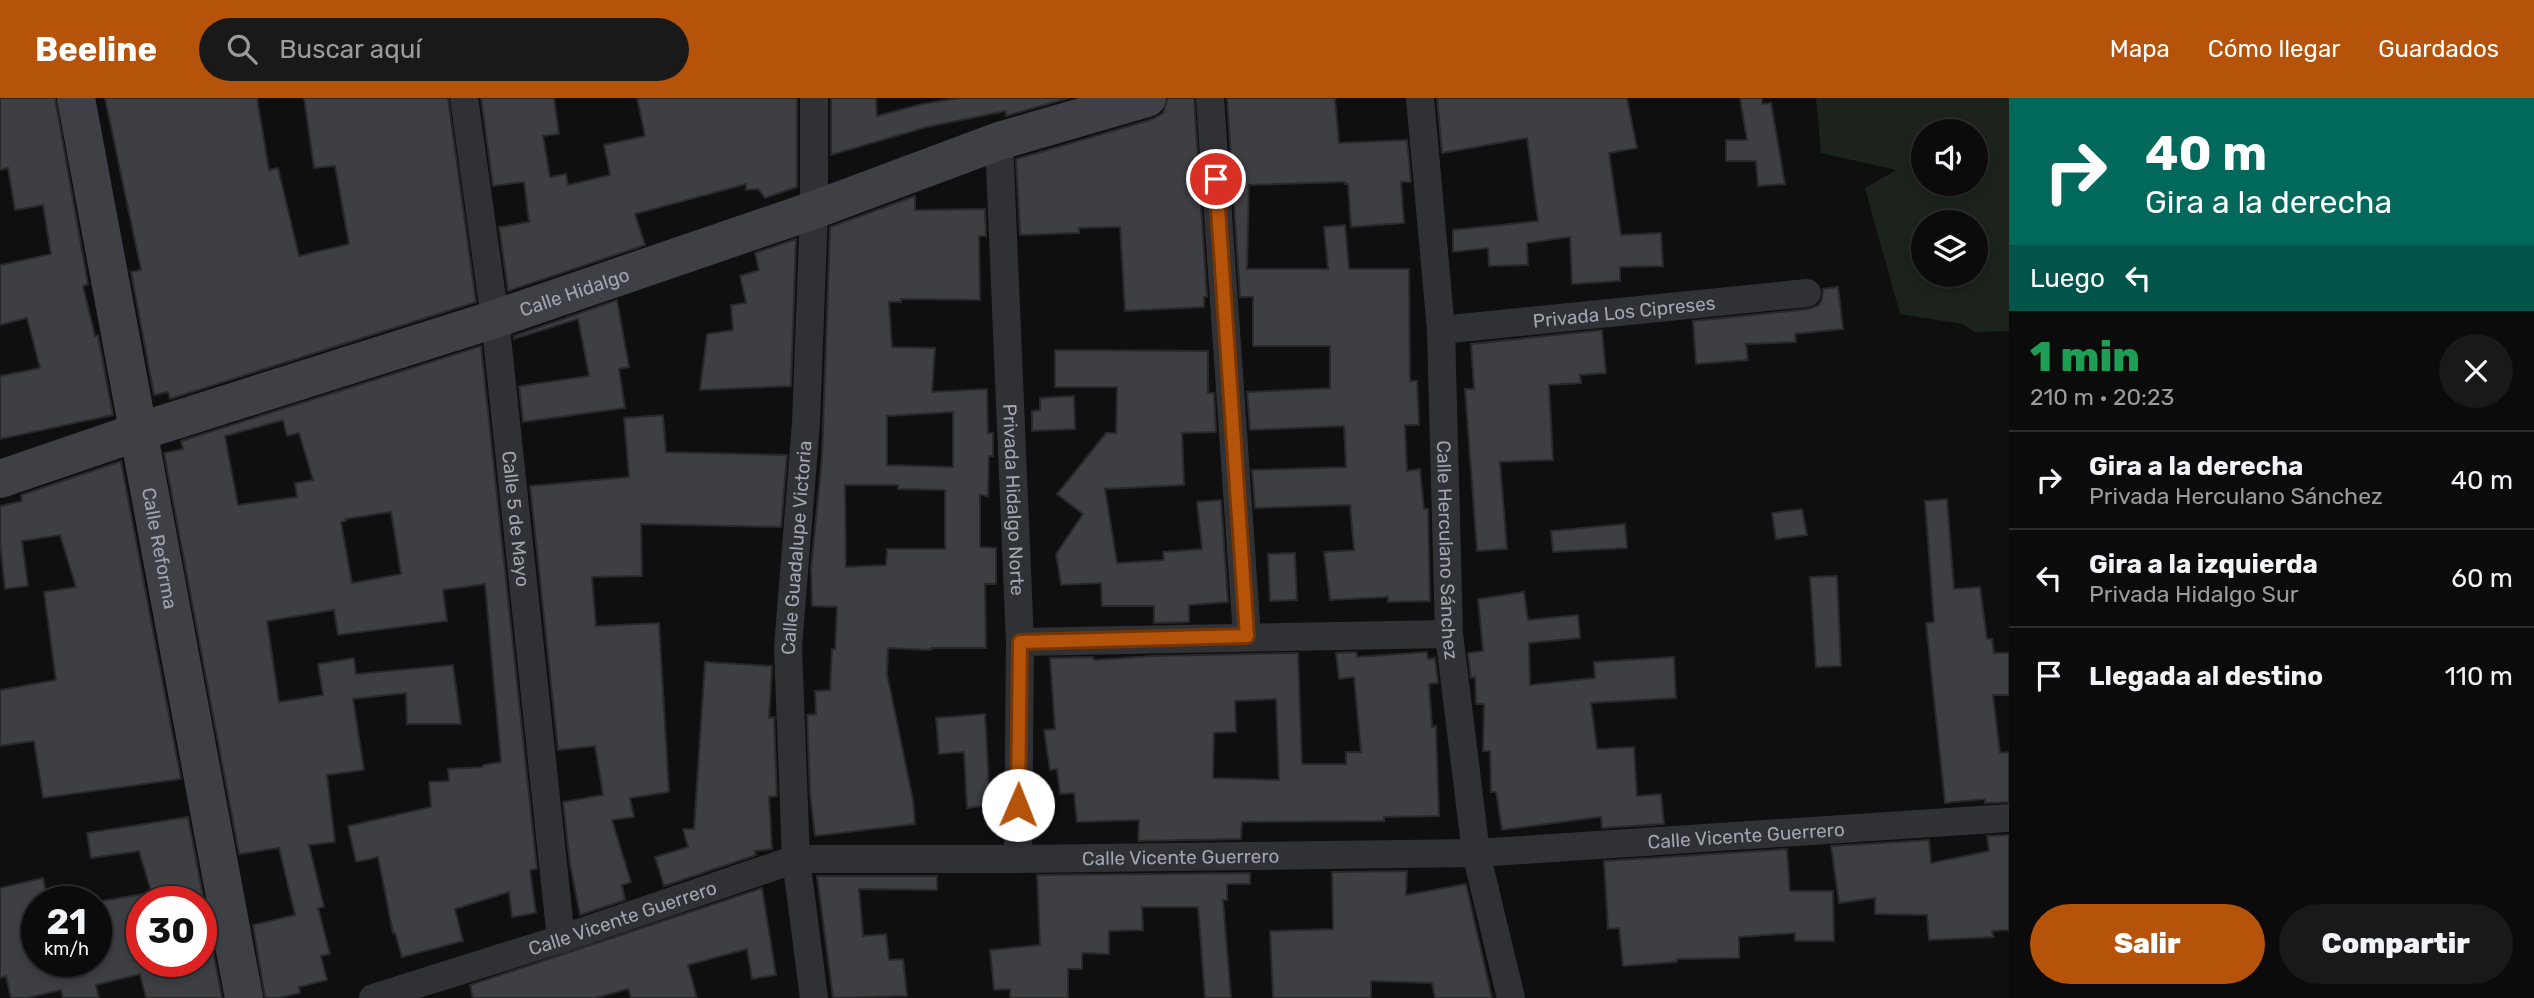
<!DOCTYPE html>
<html lang="es">
<head>
<meta charset="utf-8">
<style>
	:root { --surface:#0b0b0c; --page:#19191a; --text:#f1f3f6; --muted:#9a9b9d; --line:#2b2b2d; --accent:#b45309 }
	body { margin:0; font-family:Rubik,sans-serif; background:var(--page); color:var(--text); height:100vh; display:flex; flex-direction:column; font-size:26px; white-space:nowrap }
	* { box-sizing:border-box; margin:0 }
	p { font-size:23px; color:var(--muted) }
	.icon { flex:none; width:38px; height:38px; fill:none; stroke:currentColor; stroke-width:2; stroke-linecap:round; stroke-linejoin:round }
	.map { position:relative; flex:1; overflow:hidden }
	.details { display:flex; flex-direction:column; background:var(--surface); width:525px }
	.details>* { flex:none }
	.banner { background:#00695c; color:#fff; overflow:hidden }
	.buttons { position:absolute; left:1911px; top:21px; display:grid; gap:14px }
	.buttons a { display:grid; place-items:center; width:77px; height:77px; border-radius:50%; background:var(--surface); box-shadow:0 4px 10px #0003,0 0 0 2px var(--line); font-size:35px }
	.speed { position:absolute; left:21px; top:788px; display:flex; gap:14px; font-size:35px; font-weight:700; text-align:center }
	.speed>* { display:grid; place-content:center; width:91px; height:91px; border-radius:50%; background:var(--surface); box-shadow:0 4px 10px #0003,0 0 0 2px var(--line); line-height:1 }
	.speed small { font-size:18px; font-weight:400 }
	.speed .limit { border:10px solid #d22; background:#fff; color:#111 }
	.pin { position:absolute; display:grid; place-items:center; width:60px; height:60px; color:#fff; margin:-30px; border:4px solid #fff; border-radius:50%; box-shadow:0 2px 7px #0007 }
	.me { position:absolute; width:77px; margin:-38px; rotate:1deg; stroke-linejoin:round; filter:drop-shadow(0 0 5px #0008) }
	.turn { display:flex; align-items:center; gap:24px; height:147px; padding:0 21px; font-size:32px }
	.turn .icon { width:91px; height:91px; stroke-width:2.5 }
	.turn b { display:block; font-size:49px; line-height:60px }
	.then { display:flex; align-items:center; height:66px; padding:0 21px; background:#0003; gap:14px; font-size:26px }
	.round { display:grid; place-items:center; flex:none; width:74px; height:74px; border-radius:37px; background:var(--page) }
	.summary { display:flex; align-items:center; justify-content:space-between; height:119px; padding:0 21px }
	h1 { font-size:42px; font-weight:800; line-height:52px; color:#1e9e55 }
	.button { display:flex; gap:14px; margin-top:auto; padding:14px 21px }
	.button a { flex:1; height:80px; border-radius:42px; background:var(--accent); color:#fff; font-size:28px; font-weight:800; line-height:80px; text-align:center }
	.button a+a { background:var(--page); color:var(--text) }
	ul { padding:0; list-style:none }
	li { display:flex; align-items:center; gap:21px; height:98px; padding:0 21px; border-top:2px solid var(--line) }
	li div { flex:1 }
	li b { display:block; font-size:26px }
	li em { font-style:normal }
	header { display:flex; align-items:center; gap:42px; box-sizing:border-box; height:98px; padding:0 35px; background:var(--accent); color:#fff }
	header strong { font-size:33px }
	nav { display:flex; gap:38px; margin-inline-start:auto; font-size:24px }
	.search { width:490px; height:63px; background:var(--page); display:flex; align-items:center; gap:18px; box-sizing:border-box; padding:0 24px; border-radius:38px; color:var(--muted); font-size:26px }
	main { display:flex; flex:1; min-height:0 }
	.map>svg:first-child { display:block }
</style>
</head>
<body>
<header>
<strong>Beeline</strong>
<div class="search"><svg class="icon" aria-label="search" viewBox="0 0 24 24"><circle cx="10" cy="10" r="6"/><path d="M15 15l6 6"/></svg>Buscar aquí</div>
<nav><a>Mapa</a><a>Cómo llegar</a><a>Guardados</a></nav>
</header>
<main>
<div class="map">
<svg width="2009" height="900" viewBox="0 0 2009 900">
	<rect width="100%" height="100%" fill="#0f0f10"/>
	<!-- green -->
	<path fill="#1b231c" fill-rule="evenodd" d="M1816 0H2009V233L1975 234 1963 226 1900 216 1865 90 1896 72 1821 55ZM1923 33H1976V86H1923ZM1923 124H1976V177H1923Z"/>
	<!-- building -->
	<g fill="#3e3f43" stroke="#29292c" stroke-width="2" fill-rule="evenodd">
		<path d="M0 0H55L88 186 83 188 95 238 98 237 113 317 0 341V278L40 270 27 220 0 227V167L51 156 43 107 15 112 8 70 0 72Z"/>
		<path d="M105 0H257L269 72 278 70 299 158 349 146 335 68 314 70 304 0H448L476 204 170 301 168 294 154 297 131 174 141 172Z"/>
		<path d="M481 0H554L559 36 543 38 550 79 566 76 568 87 610 77 604 47 645 38 637 0H797V89L765 100 758 91 746 92V86L635 116 645 147 508 193 499 129 529 124 524 84 493 88Z"/>
		<path d="M831 0H876L877 18 922 6 958 0H1069L1006 18V13L927 29 831 57Z"/>
		<path d="M1168 0H1194L1207 199H1204V209L1125 213 1120 129 1079 130V135L1020 137 1016 61 1153 21 1163 15Z"/>
		<path d="M1227 0H1335L1339 45 1407 42 1411 84H1401L1404 125 1351 129 1348 86H1345V84L1249 87 1247 171H1328L1324 129 1345 127 1349 171H1409L1410 283H1417L1419 327H1405L1407 373 1420 371 1424 411H1428L1430 503 1388 504V499L1330 502 1324 454 1354 452 1350 407 1255 410 1252 372 1346 369 1344 328 1250 332 1247 294 1330 290V248H1253V199H1240Z"/>
		<path d="M1437 0H1627L1637 50 1609 55 1621 137 1661 135 1663 168 1620 169V183L1572 186 1570 139 1527 145 1528 167 1489 168 1488 150 1453 154V132L1538 123 1527 40 1442 55Z"/>
		<path d="M1740 0H1762V6L1771 5 1785 86 1758 88 1756 63H1726V42H1747Z"/>
		<path d="M915 98V112L985 111 986 138H979L980 202 901 201V204H889L892 249 935 250 932 294 987 291 988 335H993V358H989L988 398 980 397V449L996 450V486H985L986 550H931V552L888 550 887 576 913 702 915 726 815 738 810 696 807 617 816 616 815 593 830 592 832 551H835L837 509 812 508 811 471 822 358 830 129ZM953 314V369L887 367V318ZM845 387H898V391L945 392V451H887L886 467 846 469Z"/>
		<path d="M796 141 791 288 700 292 707 236 733 232 731 207 746 205 740 178 759 172 755 155Z"/>
		<path d="M1838 189 1843 231 1795 236 1796 244 1746 246 1748 262 1696 266 1693 223 1809 211 1819 207 1822 201 1823 191Z"/>
		<path d="M617 202 629 269 619 271 625 310 523 324 519 288 589 278 578 221 514 241V238Z"/>
		<path d="M1602 232 1606 275 1580 277 1581 285 1549 287 1553 362 1500 364 1507 451 1477 453 1465 291H1474L1471 246Z"/>
		<path d="M481 248 537 771 530 772 536 815 512 819 509 794 455 811 463 843 402 859 395 835H393L378 759 356 764 348 728 431 709 429 684 449 683 448 671 483 669V667L501 664 485 486 443 492 447 523 338 537 334 512 267 523 279 604 323 597 318 566 354 560 356 576 453 567 461 626H407L406 595 353 601 364 672 327 677 335 744 309 747 324 809 318 810 330 856 321 858 327 882 299 889 300 895 278 900H265L253 827 295 817 279 750 239 756 164 355 183 351 181 343ZM283 322 287 338 299 335 313 382 295 385 297 399 238 407 225 338ZM391 414 401 476 352 485 341 424 346 423 345 421Z"/>
		<path d="M1055 252 1208 253V295H1214L1216 334 1182 335 1184 387 1105 391 1117 465 1164 462 1163 454 1202 451 1197 404 1221 402 1228 504 1189 507V524L1154 525V508H1102L1101 485 1061 487 1056 456 1083 416 1057 396 1106 335H1116L1117 289H1055Z"/>
		<path d="M1074 298 1075 331 1032 333V313L1040 312V300Z"/>
		<path d="M663 317 666 354 787 357 781 429 641 426 642 478 592 479 596 528 659 525 669 694 630 700 634 719 612 722 631 784 622 787 625 802 580 817 570 766 563 704 603 697 595 648 558 652 530 388 629 379 624 320Z"/>
		<path d="M121 363 181 681 43 700 34 643 0 648V592L56 582 44 494 76 489 60 437 22 443 28 488 5 491 0 445V408L22 403 21 397Z"/>
		<path d="M1947 401 1954 491 1980 489 1987 541H1992L1994 555H2009V597H1993L2000 655 2009 654V704L1985 705V701L1945 705 1926 525 1934 524 1925 403Z"/>
		<path d="M1802 411 1807 437 1776 441 1772 415Z"/>
		<path d="M1625 426 1627 450 1553 454 1551 433Z"/>
		<path d="M1295 455 1297 502 1270 503 1268 456Z"/>
		<path d="M1837 478 1841 568 1816 569 1810 479Z"/>
		<path d="M1524 494 1528 522 1578 517 1580 540 1529 545 1530 587 1595 580 1594 564 1674 559 1676 600 1591 605 1597 651 1634 649 1637 698 1661 696 1664 726 1602 730 1601 719 1502 732 1496 694H1491L1490 653H1483L1484 606H1476L1475 579 1471 580 1468 555 1483 553 1478 501Z"/>
		<path d="M1356 554 1357 559 1427 554 1428 561 1435 560 1438 585 1429 586 1432 629 1436 628 1439 718 1384 719V723L1242 724 1241 741 1138 743 1139 722 1077 724 1074 695 1060 696 1057 671 1050 672 1044 632 1055 631 1050 560 1093 559 1094 562 1154 558 1298 555 1302 666H1346V654H1361L1354 579 1339 581 1336 555ZM1276 601 1279 682 1213 680 1214 635 1236 634 1235 603Z"/>
		<path d="M705 564 772 568 769 620 774 619 777 698 769 699 772 751 755 753 756 757 664 788 655 759 688 749 683 731H694Z"/>
		<path d="M985 616 990 707 967 710 964 654 939 656 936 620Z"/>
		<path d="M188 719 204 803H154L139 753 91 760 87 735Z"/>
		<path d="M2009 737V832L1992 833 1994 839 1929 842 1927 817 1875 816V800L1839 805 1831 748 1929 742 1931 765 1989 753 1987 738Z"/>
		<path d="M1787 751 1790 793H1833L1834 843H1795V835L1739 839V860L1677 861V864L1623 868 1619 830 1608 831 1604 763Z"/>
		<path d="M1407 773 1406 797 1466 786 1492 900H1435L1432 885 1371 883V900H1273L1270 833 1333 831 1332 774Z"/>
		<path d="M1250 775V786H1227V802H1223L1231 900H1205L1198 809H1142L1143 832 1109 833V856L1082 855V871H1068V900H1010V891L994 892 990 852 1040 847 1037 777Z"/>
		<path d="M817 778H937V792L859 791 863 838 886 836 889 862 903 861 907 898 833 900Z"/>
		<path d="M43 780 48 803H37V869L63 863H96V855L101 853 96 822V804L142 796V863H201V839L210 837 222 900H146L140 876 96 887 99 900H63L61 892 27 900H11L6 878 0 880V790Z"/>
		<path d="M762 790 776 877 752 881 747 851 688 867 697 900H631L628 891 595 900H473L470 887Z"/>
	</g>
	<g fill="none" stroke-linecap="round" stroke-linejoin="round">
		<!-- street -->
		<g stroke="#303135" stroke-width="28">
			<path id="s1" d="M464 0 495 221 561 841"/>
			<path d="M1210 0 1247 538"/>
			<path id="s2" d="M1420 0 1441 232 1449 536 1476 755 1511 900"/>
			<path id="s3" d="M999 43 1020 544 1018 761"/>
			<path id="s4" d="M1441 232 1807 195"/>
			<path d="M1020 544 1449 536"/>
			<path id="s5" d="M373 900 561 841 796 761H1018L1476 755 2009 720"/>
			<path id="s6" d="M814 900 796 761 788 549 806 325 814 112V0"/>
		</g>
		<!-- secondary -->
		<g stroke="#3e4045" stroke-width="38">
			<path id="s7" d="M76 0 244 900"/>
			<path id="s8" d="M0 381 138 334 495 221 814 112 999 43 1147 0"/>
		</g>
	</g>
	<g fill="none" stroke-linecap="round" stroke-linejoin="round">
		<!-- route casing -->
		<g stroke="#753606" stroke-width="18">
			<path id="route" d="M1018 707 1020 544 1247 538 1216 81"/>
		</g>
		<!-- route -->
		<use href="#route" stroke="#b45309" stroke-width="12"/>
	</g>
	<g text-anchor="middle" stroke-width="7" stroke-linejoin="round" paint-order="stroke">
		<!-- street labels -->
		<g font-size="19" fill="#a0a6b1" stroke="#0a0a0b">
			<text dy="7" stroke="none"><textPath href="#s8" startOffset="604">Calle Hidalgo</textPath></text>
			<text dy="7" stroke="none"><textPath href="#s4" startOffset="184">Privada Los Cipreses</textPath></text>
			<text dy="7" stroke="none"><textPath href="#s3" startOffset="359">Privada Hidalgo Norte</textPath></text>
			<text dy="7" stroke="none"><textPath href="#s1" startOffset="424">Calle 5 de Mayo</textPath></text>
			<text dy="7" stroke="none"><textPath href="#s7" startOffset="458">Calle Reforma</textPath></text>
			<text dy="7" stroke="none"><textPath href="#s6" startOffset="452">Calle Guadalupe Victoria</textPath></text>
			<text dy="7" stroke="none"><textPath href="#s2" startOffset="453">Calle Herculano Sánchez</textPath></text>
			<text dy="7" stroke="none"><textPath href="#s5" startOffset="1396">Calle Vicente Guerrero</textPath></text>
			<text dy="7" stroke="none"><textPath href="#s5" startOffset="830">Calle Vicente Guerrero</textPath></text>
			<text dy="7" stroke="none"><textPath href="#s5" startOffset="262">Calle Vicente Guerrero</textPath></text>
		</g>
	</g>
</svg>
<div class="buttons">
<a><svg class="icon" aria-label="sound" viewBox="0 0 24 24"><path d="M4 9h4l5-4v14l-5-4H4zM17 9q2 3 0 6"/></svg></a>
<a><svg class="icon" aria-label="layers" viewBox="0 0 24 24"><path d="M12 4l9 5-9 5-9-5zM3 14l9 5 9-5"/></svg></a>
</div>
<div class="speed"><div>21<small>km/h</small></div><div class="limit">30</div></div>
<div class="pin" style="left:1216px;top:81px;background:#d93025"><svg class="icon" aria-label="arrive" viewBox="0 0 24 24"><path d="M6 21V4h12l-3 4 3 4H6"/></svg></div>
<svg class="me" style="left:1018px;top:707px" viewBox="-20 -20 40 40"><circle r="19" fill="#fff"/><path d="M0-13L10 11 0 6-10 11z" fill="#b45309"/></svg>
</div>
<section class="details">
<div class="banner">
<div class="turn"><svg class="icon" aria-label="right" viewBox="0 0 24 24"><path d="M7 20v-9h11M14 6l5 5-5 5"/></svg><div><b>40 m</b>Gira a la derecha</div></div>
<div class="then">Luego<svg class="icon" aria-label="left" viewBox="0 0 24 24"><path d="M17 20v-9H6M10 6l-5 5 5 5"/></svg></div>
</div>
<div class="summary"><div><h1>1 min</h1><p>210 m · 20:23</p></div><a class="round"><svg class="icon" aria-label="close" viewBox="0 0 24 24"><path d="M6 6l12 12M18 6L6 18"/></svg></a></div>
<ul>
<li><svg class="icon" aria-label="right" viewBox="0 0 24 24"><path d="M7 20v-9h11M14 6l5 5-5 5"/></svg><div><b>Gira a la derecha</b><p>Privada Herculano Sánchez</p></div><em>40 m</em></li>
<li><svg class="icon" aria-label="left" viewBox="0 0 24 24"><path d="M17 20v-9H6M10 6l-5 5 5 5"/></svg><div><b>Gira a la izquierda</b><p>Privada Hidalgo Sur</p></div><em>60 m</em></li>
<li><svg class="icon" aria-label="arrive" viewBox="0 0 24 24"><path d="M6 21V4h12l-3 4 3 4H6"/></svg><div><b>Llegada al destino</b></div><em>110 m</em></li>
</ul>
<div class="button"><a>Salir</a><a>Compartir</a></div>
</section>
</main>
</body>
</html>
